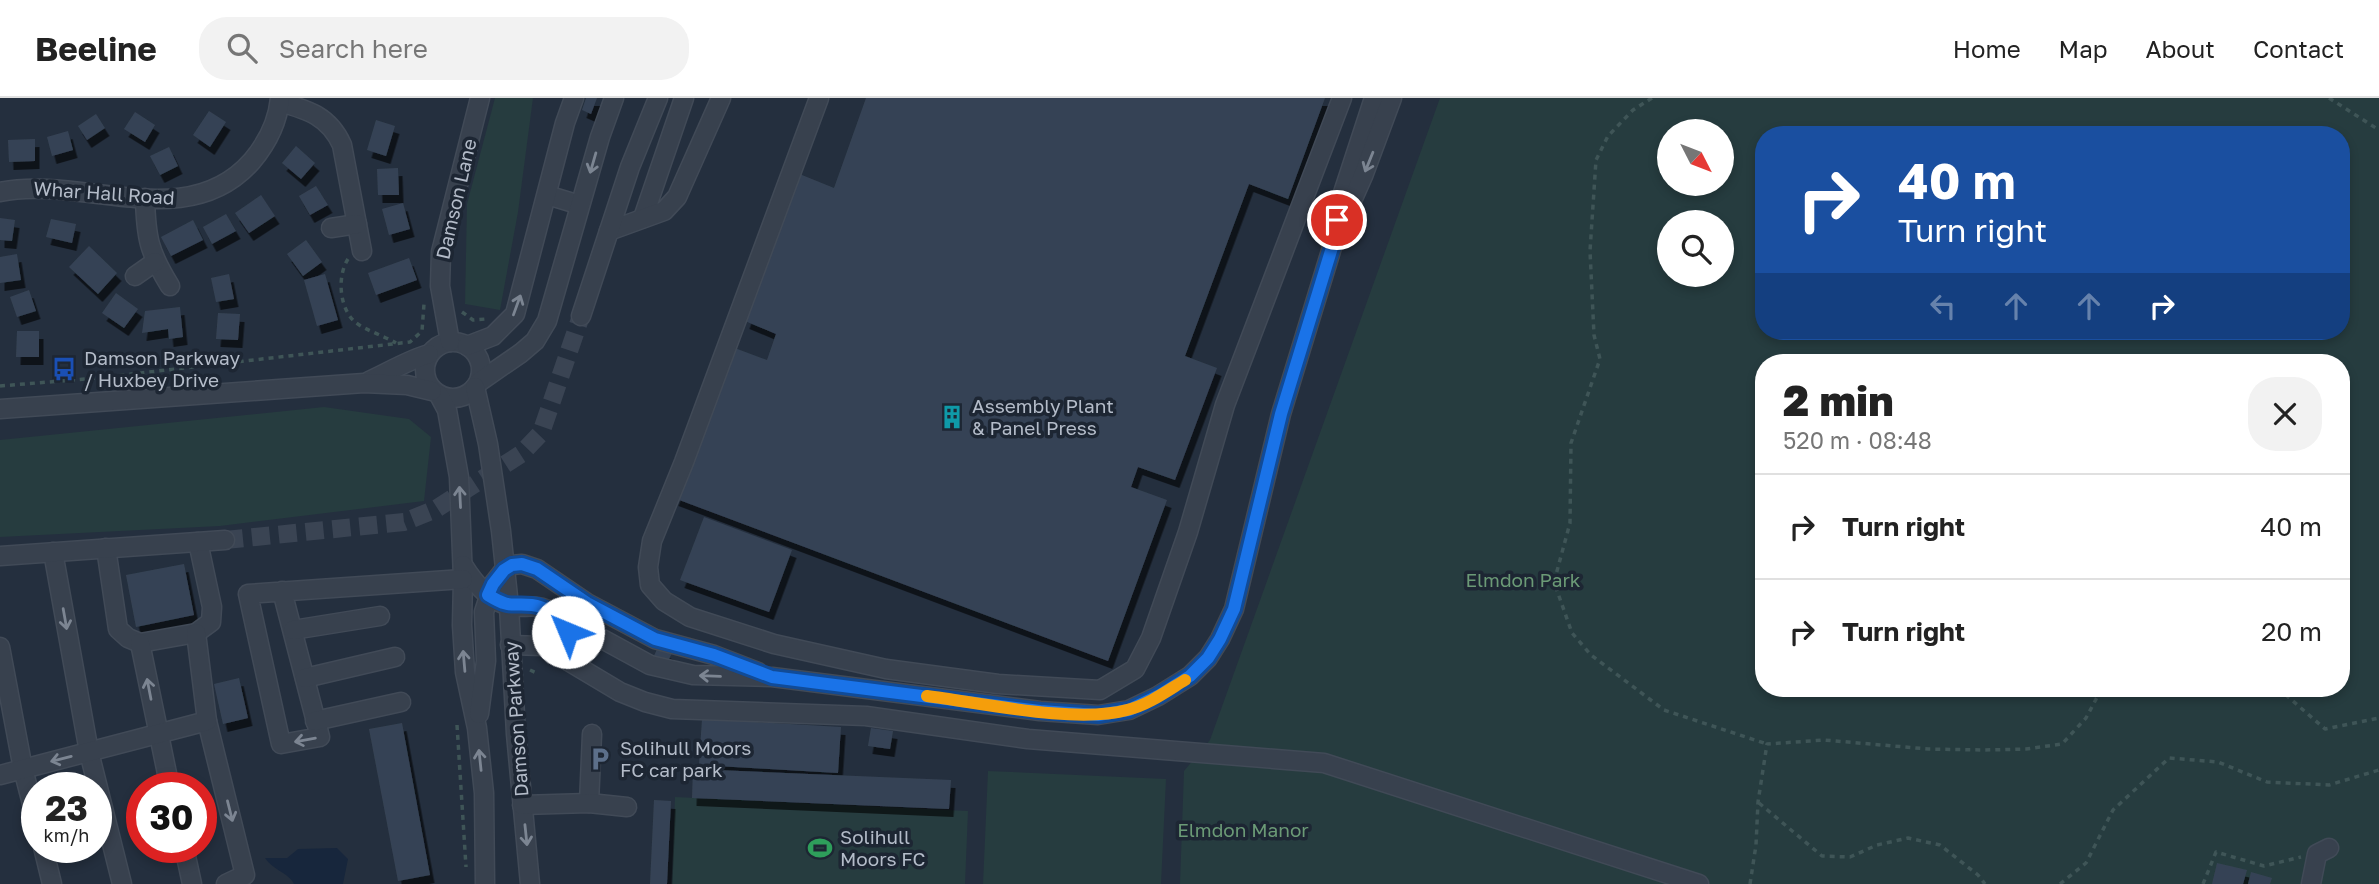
<!DOCTYPE html>
<html lang="en">
<head>
<meta charset="utf-8">
<style>
	:root { --surface:#fff; --page:#f2f2f2; --text:#222; --muted:#767676; --line:#e0e0e0 }
	body { margin:0; font-family:"Golos Text",sans-serif; background:var(--page); color:var(--text); height:100vh; display:flex; flex-direction:column; font-size:26px; white-space:nowrap }
	* { box-sizing:border-box; margin:0 }
	p { font-size:23px; color:var(--muted) }
	.icon { flex:none; width:38px; height:38px; fill:none; stroke:currentColor; stroke-width:2; stroke-linecap:round; stroke-linejoin:round }
	.map { position:relative; flex:1; overflow:hidden }
	.drawer { position:absolute; left:1755px; top:256px; width:595px; height:343px; display:flex; flex-direction:column; background:var(--surface); border-radius:28px; box-shadow:0 4px 10px #0003 }
	.drawer>* { flex:none }
	.guide { position:absolute; left:1755px; top:28px; width:595px; height:214px; border-radius:28px; box-shadow:0 4px 10px #0003; background:#1a4fa0; color:#fff; overflow:hidden }
	.needle { width:46px; rotate:132deg }
	.tools { position:absolute; left:1657px; top:21px; display:grid; gap:14px }
	.tools a { display:grid; place-items:center; width:77px; height:77px; border-radius:50%; background:var(--surface); box-shadow:0 4px 10px #0003; font-size:35px }
	.speed { position:absolute; left:21px; top:674px; display:flex; gap:14px; font-size:35px; font-weight:700; text-align:center }
	.speed>* { display:grid; place-content:center; width:91px; height:91px; border-radius:50%; background:var(--surface); box-shadow:0 4px 10px #0003; line-height:1 }
	.speed small { font-size:18px; font-weight:400 }
	.speed .limit { border:10px solid #d22; background:#fff; color:#111 }
	.pin { position:absolute; display:grid; place-items:center; width:60px; height:60px; color:#fff; margin:-30px; border:4px solid #fff; border-radius:50%; box-shadow:0 2px 7px #0007 }
	.me { position:absolute; width:77px; margin:-38px; rotate:315deg; stroke-linejoin:round; filter:drop-shadow(0 0 5px #0008) }
	.turn { display:flex; align-items:center; gap:24px; height:147px; padding:0 28px; font-size:32px }
	.turn .icon { width:91px; height:91px; stroke-width:2.5 }
	.turn b { display:block; font-size:49px; line-height:60px }
	.lanes { display:flex; align-items:center; height:66px; padding:0 28px; background:#0003; justify-content:center; gap:35px; direction:ltr }
	.lanes .off { opacity:.35 }
	.round { display:grid; place-items:center; flex:none; width:74px; height:74px; border-radius:28px; background:var(--page) }
	.head { display:flex; align-items:center; justify-content:space-between; height:119px; padding:0 28px }
	h1 { font-size:42px; font-weight:800; line-height:52px }
	ul { padding:0; list-style:none }
	li { display:flex; align-items:center; gap:21px; height:105px; padding:0 28px; border-top:2px solid var(--line) }
	li div { flex:1 }
	li b { display:block; font-size:26px }
	li em { font-style:normal }
	header { display:flex; align-items:center; gap:42px; box-sizing:border-box; height:98px; padding:0 35px; background:var(--surface); border-bottom:2px solid var(--line) }
	header strong { font-size:33px }
	nav { display:flex; gap:38px; margin-inline-start:auto; font-size:24px }
	.search { width:490px; height:63px; background:var(--page); display:flex; align-items:center; gap:18px; box-sizing:border-box; padding:0 24px; border-radius:28px; color:var(--muted); font-size:26px }
	.map>svg:first-child { display:block }
</style>
</head>
<body>
<header>
<strong>Beeline</strong>
<div class="search"><svg class="icon" aria-label="search" viewBox="0 0 24 24"><circle cx="10" cy="10" r="6"/><path d="M15 15l6 6"/></svg>Search here</div>
<nav><a>Home</a><a>Map</a><a>About</a><a>Contact</a></nav>
</header>
<div class="map">
<svg width="2379" height="786" viewBox="0 0 2379 786">
	<defs>
		<filter id="shadow"><feDropShadow dx="4.5" dy="8" stdDeviation="0" flood-color="#0009"/></filter>
	</defs>
	<rect width="100%" height="100%" fill="#242f3e"/>
	<!-- green -->
	<g fill="#263c3f" fill-rule="evenodd">
		<path d="M495 0H533L518 114 500 212 465 206 467 106Z"/>
		<path d="M1440 0H2379V786H1180L1184 673 1210 642ZM1670 33H1722V86H1670ZM1764 37H2342V233H1764ZM1670 124H1722V177H1670ZM1764 264H2342V590H1764Z"/>
		<path d="M324 309 409 321 431 339 424 403 220 428 0 439V342Z"/>
		<path d="M988 673 1166 681 1161 786H983Z"/>
		<path d="M675 699 968 713 965 786H672Z"/>
	</g>
	<!-- water -->
	<path fill="#17263c" d="M337 750 348 761 343 786H294C289 775 274 773 265 760H287L298 751Z"/>
	<!-- building -->
	<g fill="#364354" filter="url(#shadow)">
		<path d="M586 0H597L591 16 582 12Z"/>
		<path d="M866 0H1325L1288 101 1249 86 1185 258 1217 270 1175 382 1138 369 1131 389 1167 402 1108 563 674 400 732 249 767 262 776 236 745 223 797 75 834 90Z"/>
		<path d="M209 13 226 24 210 49 193 37Z"/>
		<path d="M135 14 155 27 145 44 124 31Z"/>
		<path d="M96 16 105 30 87 42 78 28Z"/>
		<path d="M376 22 395 28 386 58 367 52Z"/>
		<path d="M68 33 73 52 52 58 47 39Z"/>
		<path d="M35 41V63L9 64 8 42Z"/>
		<path d="M296 48 315 65 301 81 282 65Z"/>
		<path d="M169 49 178 68 160 77 150 58Z"/>
		<path d="M398 70 399 97H378L377 71Z"/>
		<path d="M316 88 328 107 310 117 299 98Z"/>
		<path d="M261 97 275 118 249 135 235 115Z"/>
		<path d="M403 105 410 131 389 137 382 111Z"/>
		<path d="M226 116 236 133 212 146 203 129Z"/>
		<path d="M0 120 15 122 12 143 0 142Z"/>
		<path d="M51 121 76 126 72 145 46 139Z"/>
		<path d="M193 122 203 142 171 158 161 139Z"/>
		<path d="M306 142 322 164 303 178 287 156Z"/>
		<path d="M89 148 117 175 98 196 69 169Z"/>
		<path d="M17 156 21 182 0 185V159Z"/>
		<path d="M409 160 417 182 376 197 368 175Z"/>
		<path d="M229 176 234 201 216 204 211 180Z"/>
		<path d="M325 176 338 222 317 228 304 182Z"/>
		<path d="M29 192 36 213 17 219 10 199Z"/>
		<path d="M116 195 138 211 124 230 102 215Z"/>
		<path d="M180 209 183 239 169 241 168 231 142 235 145 213Z"/>
		<path d="M218 215 240 216 238 242 216 241Z"/>
		<path d="M17 233H39V259H16Z"/>
		<path d="M704 419 792 452 769 514 680 482Z"/>
		<path d="M184 466 194 517 136 529 126 477Z"/>
		<path d="M658 549 672 555 667 565 653 560Z"/>
		<path d="M239 580 248 620 223 626 214 586Z"/>
		<path d="M702 621 841 629 838 675 699 667Z"/>
		<path d="M402 625 430 777 398 783 369 631Z"/>
		<path d="M871 630 893 633 890 651 868 648Z"/>
		<path d="M693 671 951 682 949 711 692 700Z"/>
		<path d="M654 702 671 703 667 786H650Z"/>
		<path d="M2217 765 2247 772 2243 786H2212Z"/>
		<path d="M2251 774 2272 780 2270 786H2248Z"/>
	</g>
	<g fill="none" stroke-linecap="round" stroke-linejoin="round">
		<!-- minor-tunnel -->
		<path stroke="#3a4453" stroke-width="18" stroke-dasharray="18 9" stroke-linecap="butt" d="M225 442 404 424 436 411 521 356 541 335 581 218"/>
		<!-- minor casing -->
		<g stroke="#414a57" stroke-width="21">
			<g id="minor">
				<path d="M819 0 684 364 652 443 648 469 650 487 664 503 690 519 774 546 886 571 998 586 1100 592 1135 571 1151 540 1188 434 1225 307 1342 0"/>
				<path d="M280 4C308 12 329 18 342 47L362 153"/>
				<path d="M0 94C83 77 187 137 252 63 267 45 278 23 280 0"/>
				<path d="M547 97 580 107"/>
				<path d="M145 100C146 140 149 154 170 188"/>
				<path d="M1338 115 1341 101 1374 0"/>
				<path d="M643 120 684 0"/>
				<path d="M331 130 357 126"/>
				<path d="M609 133 664 113 677 99 721 0"/>
				<path d="M135 178 155 164"/>
				<path d="M581 218 630 69 658 0"/>
				<circle cx="453" cy="272" r="28"/>
				<path d="M450 244 440 188 441 154 480 0"/>
				<path d="M467 248 493 238 515 216 565 25 574 0"/>
				<path d="M369 283C389 274 408 262 429 256"/>
				<path d="M479 284 521 255 535 243 547 223 600 39 614 0"/>
				<path d="M475 289 488 346 501 433 509 508 516 636 530 786"/>
				<path d="M439 297 447 312 459 379 463 481 462 527 465 574 477 630 484 695 485 786"/>
				<path d="M0 311 364 285 407 287 432 293"/>
				<path d="M106 450 118 531 128 540 140 545 196 535 211 524 212 509 198 444"/>
				<path d="M53 454 89 654 122 786"/>
				<path d="M0 458 225 442"/>
				<path d="M463 467C473 483 489 504 510 508 526 511 530 505 549 512L650 567 693 577 772 579 1040 613 1098 617 1129 612 1158 598 1190 578 1208 560 1220 541 1234 511 1281 316 1307 231 1334 143 1363 78 1392 0"/>
				<path d="M282 493 320 639 281 646 248 496 463 481"/>
				<path d="M564 521 568 534 571 563"/>
				<path d="M293 532 380 518"/>
				<path d="M140 545 170 690"/>
				<path d="M510 547 543 548 620 594 645 604 672 611 866 618 1028 641 1324 665 1699 786"/>
				<path d="M0 549 23 671 37 725"/>
				<path d="M305 580 395 559"/>
				<path d="M479 616 486 563 484 514 493 486 504 472 512 467 522 466 537 471 587 505 655 541 714 557 758 574"/>
				<path d="M207 623 245 777 226 786"/>
				<path d="M315 623 401 604"/>
				<path d="M0 677 207 623 196 535"/>
				<path d="M589 705 592 636"/>
				<path d="M522 707 589 705 627 709"/>
				<path d="M43 749 52 786"/>
				<path d="M184 749 192 786"/>
				<path d="M2311 786 2317 756 2329 750"/>
			</g>
		</g>
		<!-- path -->
		<g stroke="#3f5557" stroke-width="3.5" stroke-dasharray="5 5" stroke-linecap="butt">
			<path d="M1652 0 1633 12 1608 38 1596 62 1590 153 1594 237 1600 261 1571 345 1570 425 1554 484 1572 535 1591 557 1664 612 1767 646"/>
			<path d="M2329 0 2379 32"/>
			<path d="M348 161C337 178 339 210 355 224 365 232 384 238 396 245"/>
			<path d="M462 214 473 222 486 221"/>
			<path d="M0 288 97 280 410 244 422 233 424 206"/>
			<path d="M530 572 539 576"/>
			<path d="M2278 590 2325 631 2379 620"/>
			<path d="M457 627 466 769"/>
			<path d="M1759 705 1822 758 1850 759 1877 747 1908 740 1940 747 1978 777 1985 786"/>
			<path d="M1750 786 1756 747 1758 704 1767 646 1824 642 1928 651 1985 652 2026 651 2062 646 2086 620 2102 590"/>
			<path d="M2060 786 2086 765 2113 712 2169 660 2218 664 2267 684 2329 687 2379 672"/>
			<path d="M2203 786 2216 754 2264 768 2301 759"/>
		</g>
		<!-- minor -->
		<use href="#minor" stroke="#38414e" stroke-width="18"/>
	</g>
	<!-- one-way arrows -->
	<defs><path id="oneway-shaft" d="M-6 0H5M1.5-3L5.5 0L1.5 3" fill="none" stroke-width="1.6" stroke-linecap="round" stroke-linejoin="round" transform="scale(1.75)"/></defs>
	<g stroke="#7c8592">
		<use href="#oneway-shaft" transform="translate(1369 64) rotate(112)"/>
		<use href="#oneway-shaft" transform="translate(593 65) rotate(106)"/>
		<use href="#oneway-shaft" transform="translate(517 207) rotate(-70)"/>
		<use href="#oneway-shaft" transform="translate(460 399) rotate(-93)"/>
		<use href="#oneway-shaft" transform="translate(65 521) rotate(80)"/>
		<use href="#oneway-shaft" transform="translate(464 563) rotate(-95)"/>
		<use href="#oneway-shaft" transform="translate(710 578) rotate(-178)"/>
		<use href="#oneway-shaft" transform="translate(149 591) rotate(-101)"/>
		<use href="#oneway-shaft" transform="translate(305 642) rotate(170)"/>
		<use href="#oneway-shaft" transform="translate(61 661) rotate(166)"/>
		<use href="#oneway-shaft" transform="translate(480 662) rotate(-96)"/>
		<use href="#oneway-shaft" transform="translate(230 713) rotate(76)"/>
		<use href="#oneway-shaft" transform="translate(526 737) rotate(84)"/>
	</g>
	<g fill="none" stroke-linecap="round" stroke-linejoin="round">
		<!-- route casing -->
		<g stroke="#114b97" stroke-width="18">
			<path id="route" d="M568 534 564 521C554 516 544 508 532 507 510 505 511 511 488 497L493 486 504 472 512 467 522 466 537 471 587 505 655 541 714 557 772 579 1040 613 1098 617 1129 612 1158 598 1190 578 1208 560 1220 541 1234 511 1281 316 1334 143 1337 122"/>
		</g>
		<!-- route -->
		<use href="#route" stroke="#1a73e8" stroke-width="12"/>
		<!-- slow -->
		<path stroke="#f59e0b" stroke-width="12" d="M927 598C982 605 1076 626 1127 612 1148 607 1167 593 1185 582"/>
	</g>
	<!-- icons -->
	<defs>
		<g id="bus-bare" transform="scale(1.89)"><path d="M-5-6H5V4H4V6H2V4H-2V6H-4V4H-5ZM-3.5-4V0h7V-4ZM-3.5 1.2v1.5H-2V1.2ZM2 1.2v1.5H3.5V1.2Z" fill="#1a4fb4" stroke="#1d2633" stroke-width="2.5" paint-order="stroke"/></g>
		<g id="building-bare" transform="scale(1.89)"><path d="M-4-6H4V6H1V3H-1V6H-4ZM-2.5-4.3h1.7v1.8h-1.7ZM.8-4.3h1.7v1.8H.8ZM-2.5-1h1.7V.8h-1.7ZM.8-1h1.7V.8H.8Z" fill="#0f9aa8" stroke="#1d2633" stroke-width="2.5" paint-order="stroke"/></g>
		<g id="parking-bare" transform="scale(1.89)"><path d="M-3.5-5.5H1a3.5 3.5 0 0 1 0 7H-1V5.5H-3.5ZM-1-3.4V-.6H.8a1.4 1.4 0 0 0 0-2.8Z" fill="#5c6f8a" stroke="#1d2633" stroke-width="2.5" paint-order="stroke"/></g>
		<g id="stadium-bare" transform="scale(1.89)"><path d="M0-5a6.5 5 0 1 0 0 10a6.5 5 0 1 0 0-10ZM-3.5-1.8h7v3.6h-7Z" fill="#2e9e5b" stroke="#1d2633" stroke-width="2.5" paint-order="stroke"/></g>
	</defs>
	<g fill-rule="evenodd">
		<use href="#bus-bare" x="64" y="271"/>
		<use href="#building-bare" x="952" y="319"/>
		<use href="#parking-bare" x="600" y="661"/>
		<use href="#stadium-bare" x="820" y="750"/>
	</g>
	<g text-anchor="middle" stroke-width="7" stroke-linejoin="round" paint-order="stroke">
		<!-- street labels -->
		<g font-size="19" fill="#b4bcc9" stroke="#1d2633">
			<text transform="translate(104 95) rotate(4)" y="7">Whar Hall Road</text>
			<text transform="translate(456 101) rotate(-77)" y="7">Damson Lane</text>
			<text transform="translate(516 621) rotate(-94)" y="7">Damson Parkway</text>
		</g>
		<!-- poi labels -->
		<g font-size="19" fill="#b4bcc9" stroke="#1d2633" text-anchor="start">
			<text x="84" y="267">Damson Parkway<tspan x="84" dy="22">/ Huxbey Drive</tspan></text>
			<text x="972" y="315">Assembly Plant<tspan x="972" dy="22">&amp; Panel Press</tspan></text>
			<text x="620" y="657">Solihull Moors<tspan x="620" dy="22">FC car park</tspan></text>
			<text x="840" y="746">Solihull<tspan x="840" dy="22">Moors FC</tspan></text>
		</g>
		<!-- park labels -->
		<g font-size="19" fill="#6b9a76" stroke="#1d2633">
			<text x="1523" y="489">Elmdon Park</text>
			<text x="1243" y="739">Elmdon Manor</text>
		</g>
	</g>
</svg>
<div class="tools">
<a><svg class="needle" viewBox="-14 -14 28 28"><path d="M0-13l5 13h-10z" fill="#e53935"/><path d="M0 13l5-13h-10z" fill="#767676"/></svg></a>
<a><svg class="icon" aria-label="search" viewBox="0 0 24 24"><circle cx="10" cy="10" r="6"/><path d="M15 15l6 6"/></svg></a>
</div>
<div class="speed"><div>23<small>km/h</small></div><div class="limit">30</div></div>
<div class="pin" style="left:1337px;top:122px;background:#d93025"><svg class="icon" aria-label="arrive" viewBox="0 0 24 24"><path d="M6 21V4h12l-3 4 3 4H6"/></svg></div>
<svg class="me" style="left:568px;top:534px" viewBox="-20 -20 40 40"><circle r="19" fill="#fff"/><path d="M0-13L10 11 0 6-10 11z" fill="#1a73e8"/></svg>
<div class="guide">
<div class="turn"><svg class="icon" aria-label="right" viewBox="0 0 24 24"><path d="M7 20v-9h11M14 6l5 5-5 5"/></svg><div><b>40 m</b>Turn right</div></div>
<div class="lanes"><svg class="icon off" aria-label="left" viewBox="0 0 24 24"><path d="M17 20v-9H6M10 6l-5 5 5 5"/></svg><svg class="icon off" aria-label="ahead" viewBox="0 0 24 24"><path d="M12 20V5M6 11l6-6 6 6"/></svg><svg class="icon off" aria-label="ahead" viewBox="0 0 24 24"><path d="M12 20V5M6 11l6-6 6 6"/></svg><svg class="icon" aria-label="right" viewBox="0 0 24 24"><path d="M7 20v-9h11M14 6l5 5-5 5"/></svg></div>
</div>
<section class="drawer">
<div class="head"><div><h1>2 min</h1><p>520 m · 08:48</p></div><a class="round"><svg class="icon" aria-label="close" viewBox="0 0 24 24"><path d="M6 6l12 12M18 6L6 18"/></svg></a></div>
<ul>
<li><svg class="icon" aria-label="right" viewBox="0 0 24 24"><path d="M7 20v-9h11M14 6l5 5-5 5"/></svg><div><b>Turn right</b></div><em>40 m</em></li>
<li><svg class="icon" aria-label="right" viewBox="0 0 24 24"><path d="M7 20v-9h11M14 6l5 5-5 5"/></svg><div><b>Turn right</b></div><em>20 m</em></li>
</ul>
</section>
</div>
</body>
</html>
